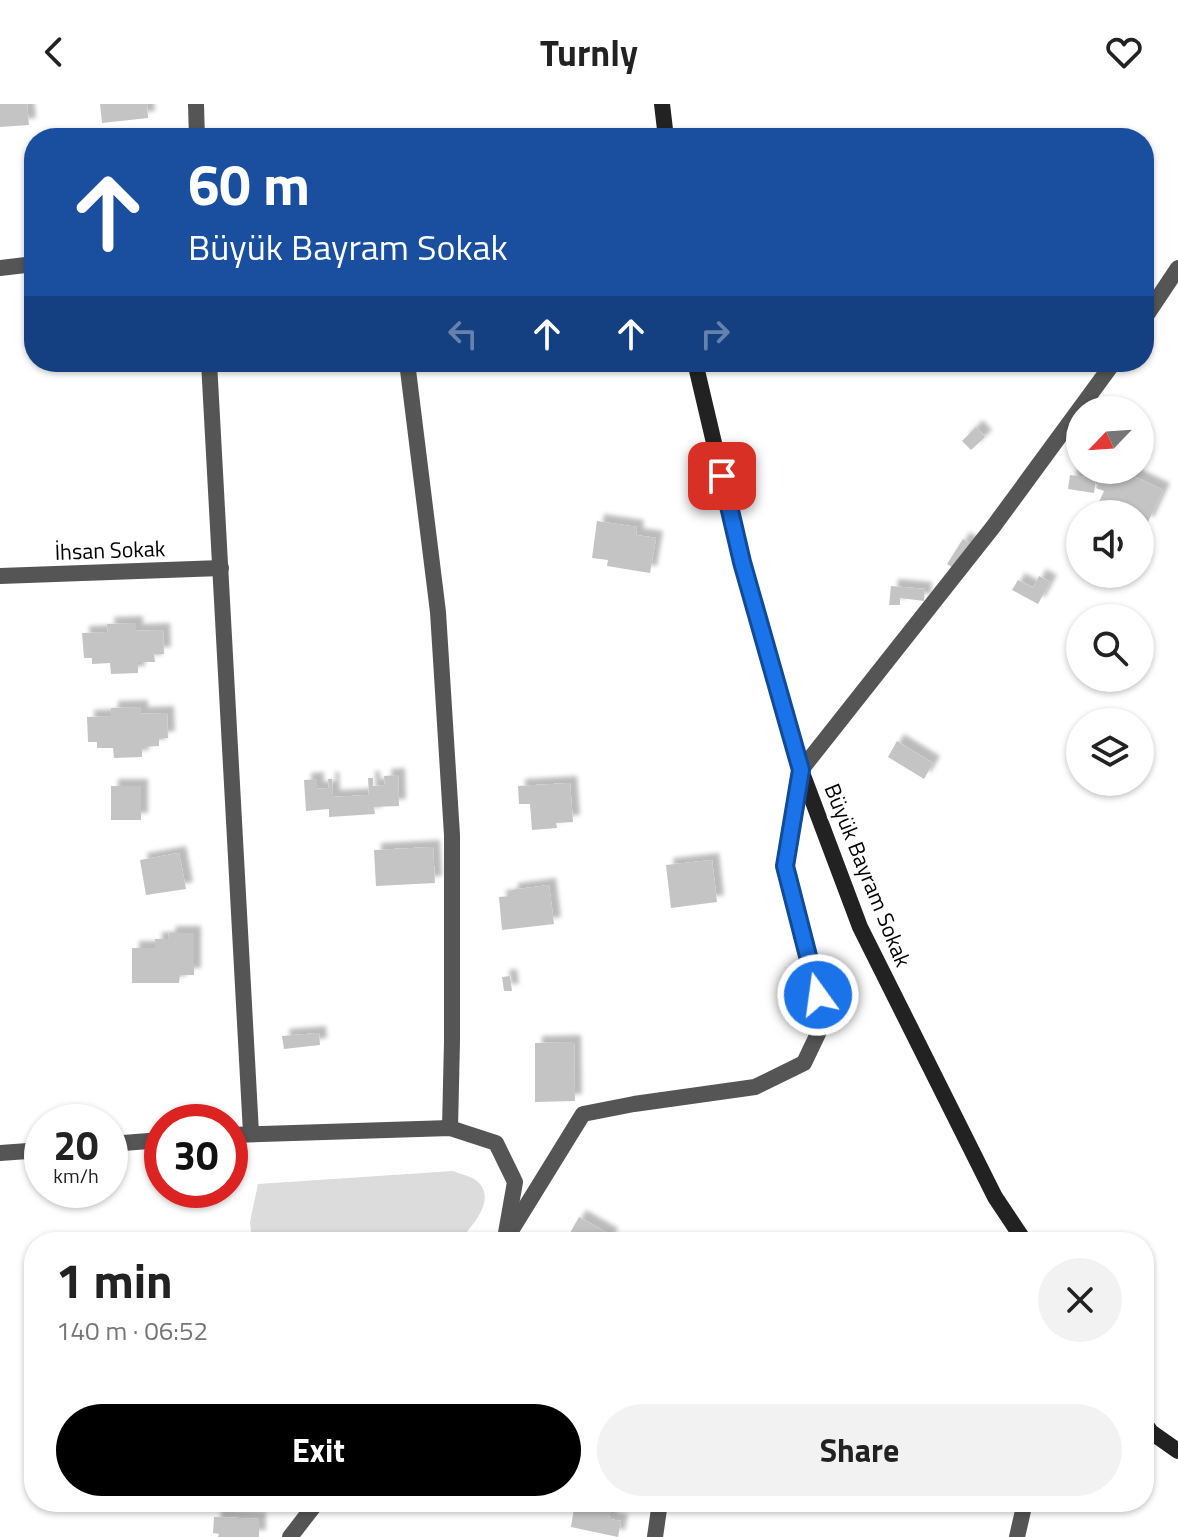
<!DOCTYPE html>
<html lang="en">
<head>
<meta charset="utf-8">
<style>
	:root { --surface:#fff; --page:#f2f2f2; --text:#222; --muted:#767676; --accent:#000 }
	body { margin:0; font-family:"Titillium Web",sans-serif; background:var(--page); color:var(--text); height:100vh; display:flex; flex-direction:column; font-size:30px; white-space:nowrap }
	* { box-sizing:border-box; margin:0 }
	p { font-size:26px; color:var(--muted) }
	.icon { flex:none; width:44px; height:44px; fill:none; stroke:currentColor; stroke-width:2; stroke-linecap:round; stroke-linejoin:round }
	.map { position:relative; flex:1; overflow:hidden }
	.panel { position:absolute; left:24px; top:1128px; width:1130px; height:280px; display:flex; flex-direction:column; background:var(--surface); border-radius:32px; box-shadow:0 2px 6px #0004 }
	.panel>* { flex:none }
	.top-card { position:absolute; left:24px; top:24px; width:1130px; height:244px; border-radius:32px; box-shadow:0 2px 6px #0004; background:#1a4fa0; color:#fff; overflow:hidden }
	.needle { width:52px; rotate:245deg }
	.controls { position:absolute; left:1066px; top:292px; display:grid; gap:16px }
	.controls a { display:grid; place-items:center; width:88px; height:88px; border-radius:50%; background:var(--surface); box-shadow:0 2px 6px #0004; font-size:40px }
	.speed { position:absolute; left:24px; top:1000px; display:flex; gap:16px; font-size:40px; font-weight:700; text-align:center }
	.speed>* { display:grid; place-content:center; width:104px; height:104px; border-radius:50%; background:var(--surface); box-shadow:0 2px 6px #0004; line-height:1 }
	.speed small { font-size:20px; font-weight:400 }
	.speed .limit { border:12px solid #d22; background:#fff; color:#111 }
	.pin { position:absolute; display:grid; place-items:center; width:68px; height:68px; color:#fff; margin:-34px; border-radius:16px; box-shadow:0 4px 12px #0006 }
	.me { position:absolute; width:88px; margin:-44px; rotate:346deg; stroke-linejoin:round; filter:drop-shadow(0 0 6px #0008) }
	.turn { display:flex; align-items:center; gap:28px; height:168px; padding:0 32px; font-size:36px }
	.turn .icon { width:104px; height:104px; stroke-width:2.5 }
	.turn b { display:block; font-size:56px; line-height:68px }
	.lanes { display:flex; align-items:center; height:76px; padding:0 32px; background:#0003; justify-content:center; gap:40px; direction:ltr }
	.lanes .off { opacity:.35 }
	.round { display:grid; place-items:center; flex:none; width:84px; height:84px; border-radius:42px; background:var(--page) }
	.summary { display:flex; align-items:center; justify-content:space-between; height:136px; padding:0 32px }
	h1 { font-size:48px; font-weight:700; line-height:60px }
	.primary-button { display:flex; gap:16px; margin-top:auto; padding:16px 32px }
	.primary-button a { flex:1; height:92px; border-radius:48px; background:var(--accent); color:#fff; font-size:32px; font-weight:700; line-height:92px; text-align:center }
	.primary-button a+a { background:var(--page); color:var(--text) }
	header { display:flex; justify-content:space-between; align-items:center; height:104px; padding:0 32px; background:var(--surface); font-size:36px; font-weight:700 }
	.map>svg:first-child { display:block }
</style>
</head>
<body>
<header><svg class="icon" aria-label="back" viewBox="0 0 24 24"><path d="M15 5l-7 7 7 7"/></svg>Turnly<svg class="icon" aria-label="heart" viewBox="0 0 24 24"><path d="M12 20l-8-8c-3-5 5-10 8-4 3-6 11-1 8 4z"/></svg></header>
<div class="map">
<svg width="1178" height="1433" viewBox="0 0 1178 1433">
	<defs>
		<filter id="shadow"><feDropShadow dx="7" dy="-7" stdDeviation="2" flood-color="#0004"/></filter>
	</defs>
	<rect width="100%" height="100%" fill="#fff"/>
	<!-- green -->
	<path fill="#dcdcdc" d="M453 1067C460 1070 471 1072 477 1077 498 1096 471 1122 459 1138H252L250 1118 258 1080Z"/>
	<!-- building -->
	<g fill="#c4c4c4" filter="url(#shadow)">
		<path d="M0 0H27L29 21 0 23Z"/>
		<path d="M100 0H147L148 14 102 19Z"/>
		<path d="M976 323 985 333 971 346 962 337Z"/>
		<path d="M1114 366H1121L1163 386 1147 420 1140 417V410H1125L1099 398 1104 387 1096 384 1101 374 1108 378Z"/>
		<path d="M1070 371 1096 374 1094 389 1068 385Z"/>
		<path d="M597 417 637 423 636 431 656 434 650 469 607 462 608 456 592 454Z"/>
		<path d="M963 435 974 442 958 467 947 460Z"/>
		<path d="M1039 472 1050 478 1038 500 1012 486 1018 476 1033 484Z"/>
		<path d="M891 482 925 485 924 497 900 494V501H889Z"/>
		<path d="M136 519V527L163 526 164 550H154L155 558H138V569L111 570 110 559 92 560V554H84L82 529 108 528 107 520Z"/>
		<path d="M141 603V610L167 609 168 634 159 635V642L142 643V653L114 654 113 644H97V638H88L87 613 111 612V604Z"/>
		<path d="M897 637 933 659 924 675 888 653Z"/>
		<path d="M398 671 399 702 374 703 375 710 329 713V705L306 707 304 676 317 675V685L329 684 328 675H332L333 693 369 691 368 674H373V682L385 681 384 672Z"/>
		<path d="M570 679 573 718 556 719 557 724 532 726 530 700H519L518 682Z"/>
		<rect x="111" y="682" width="30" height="34"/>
		<path d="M433 743 435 779 376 782 374 746Z"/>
		<path d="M179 749 186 785 146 791 140 756Z"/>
		<path d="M712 756 717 798 671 804 666 761Z"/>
		<path d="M549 781 554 820 502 826 499 793 511 792V786Z"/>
		<path d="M169 829H194V871H180L179 879H132V844H155V835H168Z"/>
		<path d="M510 872 512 887H504L502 873Z"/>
		<path d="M319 929 320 941 284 945 282 932Z"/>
		<path d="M574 938 575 997 535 998V939Z"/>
		<path d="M579 1113 611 1131 608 1138H565Z"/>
		<path d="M575 1398H612L609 1415 621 1417 618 1433 571 1423Z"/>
		<path d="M214 1413 259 1415V1433H218L219 1430 213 1429Z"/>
	</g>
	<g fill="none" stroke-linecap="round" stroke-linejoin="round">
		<!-- street -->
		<g stroke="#555" stroke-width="16">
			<path d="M196 0 197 34"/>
			<path d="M0 164 34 160"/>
			<path d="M1144 215 1178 164"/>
			<path d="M209 258 251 1029"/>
			<path d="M407 258 438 508 452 731V937L450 1024"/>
			<path d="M0 472 221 464"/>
			<path d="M230 1031 450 1024 496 1039 515 1078 506 1129"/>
			<path d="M110 1040 162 1036"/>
			<path d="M0 1049 42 1046"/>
			<path d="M504 1138 583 1010 634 1000 755 983 804 959 824 917 785 762 801 666 993 423 1114 258"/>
			<path d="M290 1433 317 1398"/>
			<path d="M655 1433 660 1398"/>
			<path d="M1017 1433 1025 1398"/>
		</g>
		<!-- secondary -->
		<g stroke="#222" stroke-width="16">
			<path d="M662 0 666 34"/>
			<path d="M695 258 742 458 801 666 860 823 995 1093 1025 1138"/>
			<path d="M1144 1318 1151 1328 1178 1347"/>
		</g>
	</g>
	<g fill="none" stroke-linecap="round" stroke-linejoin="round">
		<!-- route casing -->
		<g stroke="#114b97" stroke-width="20">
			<path id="route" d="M722 372 742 458 801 666 785 762 818 891"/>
		</g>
		<!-- route -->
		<use href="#route" stroke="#1a73e8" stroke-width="14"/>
	</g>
	<g text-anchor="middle" stroke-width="7" stroke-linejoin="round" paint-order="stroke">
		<!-- street labels -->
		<g font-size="22" fill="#000" stroke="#fff">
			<text transform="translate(110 446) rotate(-2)" y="8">İhsan Sokak</text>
			<text transform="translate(868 771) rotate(68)" y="8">Büyük Bayram Sokak</text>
		</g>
	</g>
</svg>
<div class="controls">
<a><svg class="needle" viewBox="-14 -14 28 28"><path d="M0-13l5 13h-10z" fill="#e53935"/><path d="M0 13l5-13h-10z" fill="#767676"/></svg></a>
<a><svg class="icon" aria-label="sound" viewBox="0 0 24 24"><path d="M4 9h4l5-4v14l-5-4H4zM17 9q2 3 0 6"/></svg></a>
<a><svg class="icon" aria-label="search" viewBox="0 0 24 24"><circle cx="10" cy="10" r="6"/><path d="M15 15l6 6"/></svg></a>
<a><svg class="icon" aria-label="layers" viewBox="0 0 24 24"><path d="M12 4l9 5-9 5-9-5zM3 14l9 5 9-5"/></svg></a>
</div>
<div class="speed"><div>20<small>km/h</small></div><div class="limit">30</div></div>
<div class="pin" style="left:722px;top:372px;background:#d93025"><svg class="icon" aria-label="arrive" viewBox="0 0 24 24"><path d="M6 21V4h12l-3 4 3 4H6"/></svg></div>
<svg class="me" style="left:818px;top:891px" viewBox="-20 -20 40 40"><circle r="17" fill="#1a73e8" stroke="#fff" stroke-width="3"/><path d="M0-11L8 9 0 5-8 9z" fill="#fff"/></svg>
<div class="top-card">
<div class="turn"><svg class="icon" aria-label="ahead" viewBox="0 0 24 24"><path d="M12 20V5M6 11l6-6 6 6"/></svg><div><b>60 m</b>Büyük Bayram Sokak</div></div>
<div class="lanes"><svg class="icon off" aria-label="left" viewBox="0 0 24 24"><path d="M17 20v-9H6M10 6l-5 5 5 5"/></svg><svg class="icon" aria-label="ahead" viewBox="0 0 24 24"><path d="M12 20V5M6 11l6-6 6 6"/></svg><svg class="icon" aria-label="ahead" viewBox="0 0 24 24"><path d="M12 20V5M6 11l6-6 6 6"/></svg><svg class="icon off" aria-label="right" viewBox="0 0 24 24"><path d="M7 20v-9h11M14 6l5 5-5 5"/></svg></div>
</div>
<section class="panel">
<div class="summary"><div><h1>1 min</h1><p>140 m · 06:52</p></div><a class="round"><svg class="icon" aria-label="close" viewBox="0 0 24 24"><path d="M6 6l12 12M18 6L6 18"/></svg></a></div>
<div class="primary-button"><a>Exit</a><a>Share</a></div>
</section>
</div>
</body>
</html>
